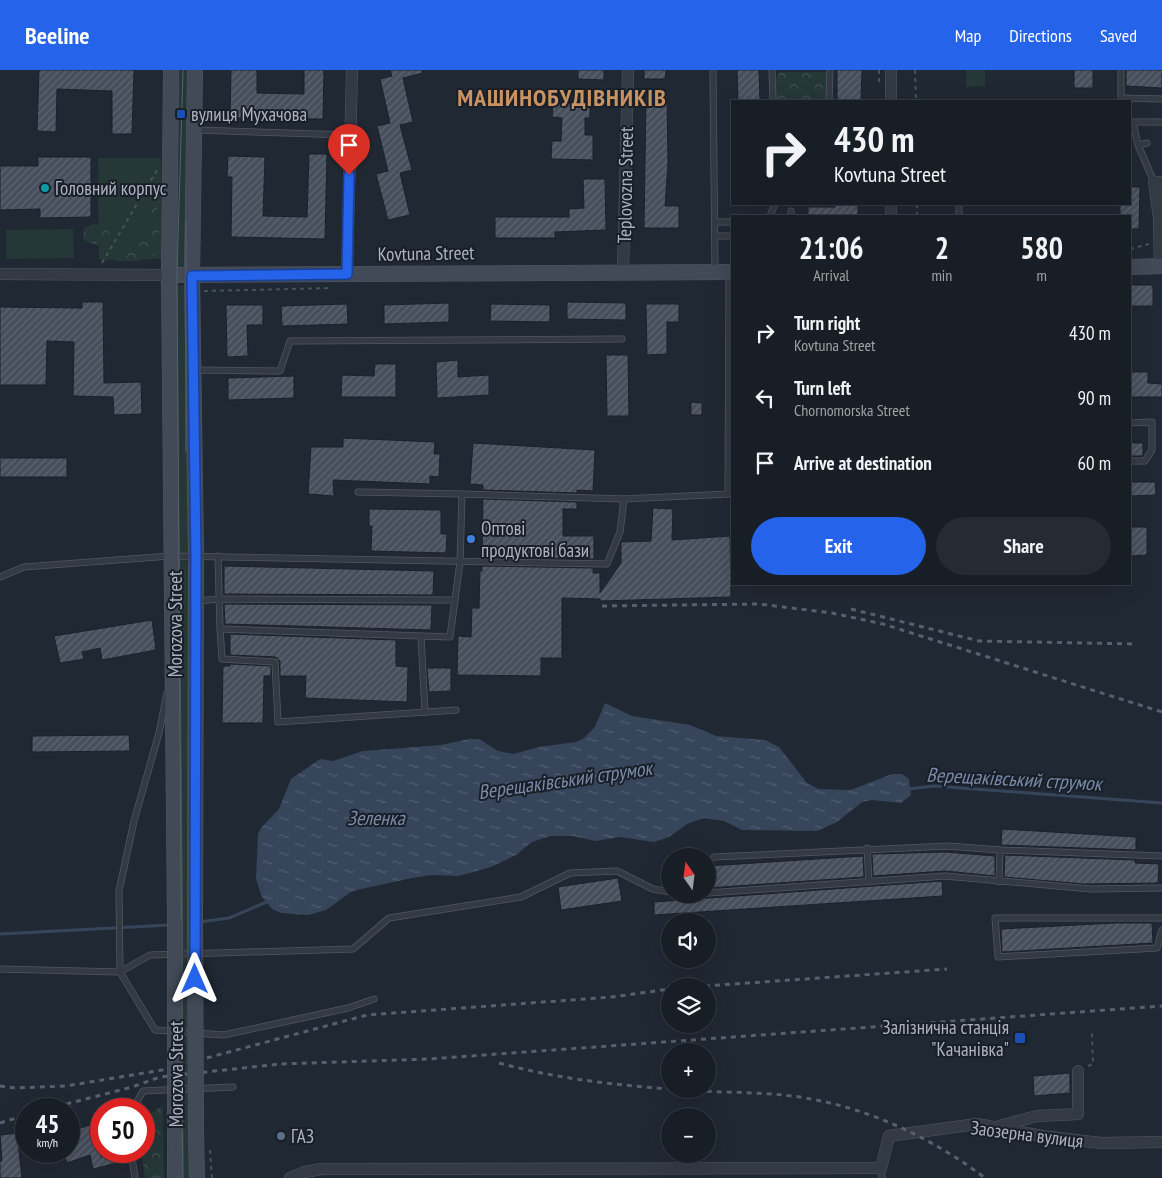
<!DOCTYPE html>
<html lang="en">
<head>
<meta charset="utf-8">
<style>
	:root { --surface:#181e26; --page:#252b32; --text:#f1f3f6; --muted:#9fa2a7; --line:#363c43; --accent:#2563eb }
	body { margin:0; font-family:"PT Sans Narrow",sans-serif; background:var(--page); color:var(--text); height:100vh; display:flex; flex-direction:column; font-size:19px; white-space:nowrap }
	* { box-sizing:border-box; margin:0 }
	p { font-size:16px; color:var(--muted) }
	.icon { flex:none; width:28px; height:28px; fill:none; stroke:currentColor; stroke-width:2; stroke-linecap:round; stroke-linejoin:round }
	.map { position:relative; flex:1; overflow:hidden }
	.sheet { position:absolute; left:731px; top:145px; width:400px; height:370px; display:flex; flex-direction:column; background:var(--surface); border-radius:0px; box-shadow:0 5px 20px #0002,0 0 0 1px var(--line) }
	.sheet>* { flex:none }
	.top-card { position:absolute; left:731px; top:30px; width:400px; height:105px; border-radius:0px; box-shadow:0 5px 20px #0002,0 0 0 1px var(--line); background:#181e26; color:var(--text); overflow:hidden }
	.needle { width:32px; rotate:346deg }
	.controls { position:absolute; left:661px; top:778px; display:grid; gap:10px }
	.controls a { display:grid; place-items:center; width:55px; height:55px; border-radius:50%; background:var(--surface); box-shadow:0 5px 20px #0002,0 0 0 1px var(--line); font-size:25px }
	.speed { position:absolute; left:15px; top:1028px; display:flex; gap:10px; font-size:25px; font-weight:700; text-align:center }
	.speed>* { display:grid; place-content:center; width:65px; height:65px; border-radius:50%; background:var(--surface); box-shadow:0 5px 20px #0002,0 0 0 1px var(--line); line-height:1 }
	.speed small { font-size:12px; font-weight:400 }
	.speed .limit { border:8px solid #d22; background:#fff; color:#111 }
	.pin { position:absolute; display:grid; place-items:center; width:42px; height:42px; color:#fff; margin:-51px -21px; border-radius:50% 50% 50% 0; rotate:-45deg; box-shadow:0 0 5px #0007 }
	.pin .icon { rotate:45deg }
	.me { position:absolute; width:55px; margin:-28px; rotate:0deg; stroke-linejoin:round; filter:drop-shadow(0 0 4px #0008) }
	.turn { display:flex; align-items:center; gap:18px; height:105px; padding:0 20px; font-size:22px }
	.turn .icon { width:65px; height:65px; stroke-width:2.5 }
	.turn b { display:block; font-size:35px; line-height:42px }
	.eta { display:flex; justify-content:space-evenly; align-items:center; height:85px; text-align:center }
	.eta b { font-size:30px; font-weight:700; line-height:35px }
	.button { display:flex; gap:10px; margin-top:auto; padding:10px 20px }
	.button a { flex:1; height:58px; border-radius:30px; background:var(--accent); color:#fff; font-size:20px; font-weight:700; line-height:58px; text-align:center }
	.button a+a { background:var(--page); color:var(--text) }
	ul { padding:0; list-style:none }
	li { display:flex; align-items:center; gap:15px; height:65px; padding:0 20px }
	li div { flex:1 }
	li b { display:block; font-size:19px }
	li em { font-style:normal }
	header { display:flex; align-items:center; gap:30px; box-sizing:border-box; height:70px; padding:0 25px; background:var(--accent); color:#fff }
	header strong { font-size:24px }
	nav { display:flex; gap:28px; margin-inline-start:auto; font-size:18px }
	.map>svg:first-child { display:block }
</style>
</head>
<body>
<header>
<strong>Beeline</strong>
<nav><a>Map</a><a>Directions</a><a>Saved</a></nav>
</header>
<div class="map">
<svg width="1162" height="1108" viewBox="0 0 1162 1108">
	<defs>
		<pattern id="forest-crowns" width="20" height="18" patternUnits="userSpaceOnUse" patternTransform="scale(1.25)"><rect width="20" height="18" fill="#263738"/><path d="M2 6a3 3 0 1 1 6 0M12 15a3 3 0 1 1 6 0" fill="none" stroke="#435253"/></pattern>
		<pattern id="water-ripples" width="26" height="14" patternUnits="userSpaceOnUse" patternTransform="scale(1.25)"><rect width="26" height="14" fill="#37455b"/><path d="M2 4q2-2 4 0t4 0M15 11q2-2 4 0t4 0" fill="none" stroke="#515d71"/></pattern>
		<pattern id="building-hatch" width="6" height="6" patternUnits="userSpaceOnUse" patternTransform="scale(1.25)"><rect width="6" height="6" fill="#474f5d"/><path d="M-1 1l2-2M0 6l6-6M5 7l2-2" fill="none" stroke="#5f6672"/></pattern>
	</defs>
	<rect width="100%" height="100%" fill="#202833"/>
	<!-- grass -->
	<g fill="#263738">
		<path d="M175 0H191L189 203H172Z"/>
		<path d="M966 0H985V16L966 17Z"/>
		<path d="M98 88H161L162 189 99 190Z"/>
		<path d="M73 159 74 188 6 189V160Z"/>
		<path d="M189 215 190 483H177L173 216Z"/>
		<path d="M175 490 190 491 191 1108H179Z"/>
	</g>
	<!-- forest -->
	<g fill="url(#forest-crowns)">
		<path d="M779 2H826L828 5 827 31H776V11Z"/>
		<path d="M152 121 158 127 160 135 153 145 147 140Z"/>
		<path d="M93 154 106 156 110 164C105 178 93 176 83 169L84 158Z"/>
		<path d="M141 157H151L159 161 158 175 155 185 137 191H115L111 186 119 178 127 179 129 176 139 174Z"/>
		<path d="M163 1036 164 1108H145L141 1081H144C144 1062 142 1044 163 1036Z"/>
	</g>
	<!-- water -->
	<path fill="url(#water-ripples)" d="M605 633 632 646 690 655 716 666 765 670 779 677 807 713 818 719 851 720 892 704H902L909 709 911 725 901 733 872 730 862 732 837 752 817 761 742 760 724 751 704 748 687 754 669 767 654 772 620 767 595 771 573 766H550L532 772 516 785 491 797 459 806 432 805 412 808 361 819 351 822 326 840 308 845 281 843 272 839 262 827 256 809 258 764 261 758 279 739 291 709 320 689 333 691 363 681 441 675 469 669H479L498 681 513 684 539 677 576 672 583 669 595 657Z"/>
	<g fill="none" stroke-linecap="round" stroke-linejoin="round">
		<!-- stream -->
		<g stroke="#37455b" stroke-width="3">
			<path d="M908 719 934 716 1162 733"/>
			<path d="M199 852 229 848 269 831"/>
			<path d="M0 864 170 855"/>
		</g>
	</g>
	<!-- building -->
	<g fill="url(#building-hatch)" stroke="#1b212a">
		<path d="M39 0H134L132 64H112V21L57 19 56 62 37 61Z"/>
		<path d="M231 0H257V23L304 24V0H324L323 49 230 48Z"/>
		<path d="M390 0H422L423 3 403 8 413 52 400 55 412 100 400 103 410 145 388 150 376 104 388 101 377 56 390 53 380 9 392 6Z"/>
		<path d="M578 0H604V10L578 9Z"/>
		<path d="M644 0H666L665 9H644Z"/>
		<path d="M737 0H759L760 31H738Z"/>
		<path d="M837 0H862L861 31H837Z"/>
		<rect x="1074" y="0" width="19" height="18"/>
		<path d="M1126 0H1162V18L1126 16Z"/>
		<path d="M667 25 668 93 665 136H679V158H644L646 26Z"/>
		<path d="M553 33 590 34V48H585V65H593V90L551 89 552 71H561L562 48 552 47Z"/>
		<path d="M309 84H327L325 169 231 167 232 107H227L228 86 265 87 263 146 307 147Z"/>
		<path d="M38 87H91V147L40 148V139L0 140V96H38Z"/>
		<path d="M583 109H605L606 160 555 162V168H495V147H569V139L584 138Z"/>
		<path d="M1130 117H1140L1139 159H1130V146H1120V134H1130Z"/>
		<path d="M835 134H858V146H808V137H835Z"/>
		<rect x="1130" y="215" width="23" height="21"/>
		<path d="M82 232H103L104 313 141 312 142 344 114 345 113 327 73 326 74 272 47 271 46 315H0V237L82 238Z"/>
		<path d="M567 232 626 233V250L567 249Z"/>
		<path d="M449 233V252L384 254V235Z"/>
		<path d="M347 234 348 254 282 256 281 236Z"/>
		<path d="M491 234 550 235V252L490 251Z"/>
		<path d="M646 234H679V252H667V284L647 285Z"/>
		<path d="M226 235H263V255H247L248 286 227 287Z"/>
		<path d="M606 285H628L629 346H607Z"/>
		<path d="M458 290V307L489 305V325L437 328 436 292Z"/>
		<path d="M375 294H396V327H341L342 305 374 306Z"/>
		<path d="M1130 302H1148V313L1162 314V327H1130Z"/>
		<path d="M294 306V328L228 330V308Z"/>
		<path d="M691 332 702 333V345H691Z"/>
		<path d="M343 368 435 372 434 384H440L439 407 430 406V414L333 410 334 426 308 424 311 377H343Z"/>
		<path d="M473 373 595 380 593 421 577 420V423L483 420V415L470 414Z"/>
		<rect x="1130" y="373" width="13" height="13"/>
		<rect x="0" y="388" width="67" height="19"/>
		<path d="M1130 412H1155L1156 425 1130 426Z"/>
		<path d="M483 429 577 432V439H563V466H594V489L482 487Z"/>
		<path d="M653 438 673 439 672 470 730 466 731 527 600 531V529L562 528V588H541V606L457 605 458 566 471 567 472 538H479L480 501H482V496L593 498V503H600V523L621 493V472L651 471Z"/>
		<path d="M369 439 441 440V464H447L446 483 371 481 372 456H369Z"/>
		<path d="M1130 457H1147V485L1130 486Z"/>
		<path d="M224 496 434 501 433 525 224 524Z"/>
		<path d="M224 534 432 535 431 560 225 554Z"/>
		<path d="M152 550 156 580 102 590 100 578 82 582 84 589 60 593 54 566Z"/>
		<path d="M230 564 396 570V596L408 597 407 632 305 628 306 606H280V591L276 587 230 585Z"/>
		<path d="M230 594 271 596V606H264L263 653H222L223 596H230Z"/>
		<path d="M427 598H451V621L429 622Z"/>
		<path d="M129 665 130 681 32 682V666Z"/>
		<path d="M1002 759 1136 767V780L1001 775Z"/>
		<path d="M945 782 995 786V806L945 801 873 806 872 784Z"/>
		<path d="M1005 785 1135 790V793L1159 794 1158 813 1084 814 1004 807Z"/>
		<path d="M863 786 864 807 708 818V796Z"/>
		<path d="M618 808 622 831 561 840 558 817Z"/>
		<path d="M942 811 943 826 654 845V832Z"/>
		<path d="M1115 853H1152L1153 873 1002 882 1001 859Z"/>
		<path d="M1070 1003V1023L1034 1026 1033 1006Z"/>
		<path d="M101 1051V1087L119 1083 121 1092 93 1099 90 1085 67 1093 63 1081H69V1062Z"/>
		<path d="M17 1063 22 1108H0V1091H2L0 1065Z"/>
	</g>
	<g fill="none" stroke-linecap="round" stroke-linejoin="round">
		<!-- lane casing -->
		<g stroke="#515762" stroke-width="7">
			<g id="lane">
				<path d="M713 0 715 202"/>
				<path d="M772 0 773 31"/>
				<path d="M1121 0V28L1162 29"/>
				<path d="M829 31 830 0"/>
				<path d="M196 60 350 65"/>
				<path d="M1147 73 1138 75 1133 52H1162"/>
				<path d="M1138 75 1154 112"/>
				<path d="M791 141V146"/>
				<path d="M770 146 775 134"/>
				<path d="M959 146V134"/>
				<path d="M715 152H732"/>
				<path d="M715 166H732"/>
				<path d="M194 300 280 301 290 271 622 269"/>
				<path d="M1130 353 1152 352V380L1145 391H1130"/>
				<path d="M358 422 462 424"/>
				<path d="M218 486 220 559 450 567 460 492 462 424 624 429 728 424 729 204"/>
				<path d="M0 507 24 497 170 486 607 494 620 462 624 429"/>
				<path d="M197 531 219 529 455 530"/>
				<path d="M220 559 222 589 275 592 278 652 456 640"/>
				<path d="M421 566 425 642"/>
				<path d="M167 623 159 663 134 751 119 821 120 902 155 960 224 965 348 938 374 929"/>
				<path d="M867 778 869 812"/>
				<path d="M714 787 948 776 1000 780 1162 786"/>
				<path d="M999 812 1000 780"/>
				<path d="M708 823 945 806 1091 819 1162 818"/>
				<path d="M678 824H691"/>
				<path d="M1162 848H995L998 887 1157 878 1162 860"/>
				<path d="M0 899 120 902 150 885 353 879 389 848 521 827 570 803 617 801 653 819 670 822"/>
				<path d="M133 1039 143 1021 233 1017"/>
				<path d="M131 1081 135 1108"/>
				<path d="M881 1098 882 1108"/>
			</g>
		</g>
		<!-- street casing -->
		<g stroke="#515762" stroke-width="12">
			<g id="street">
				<path d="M891 0V31"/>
				<path d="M891 134V146"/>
				<path d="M1160 196 1159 148 1154 112H1162"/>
				<path d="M623 201 628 0"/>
				<path d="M0 204 169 205"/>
				<path d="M347 204 352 0"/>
				<path d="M999 1056 1037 1046 1078 1044V1001"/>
				<path d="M290 1108 304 1102 322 1099 881 1098 889 1066 977 1054 1042 1066 1101 1073 1162 1072"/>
			</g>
		</g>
		<!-- secondary casing -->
		<g stroke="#515762" stroke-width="16">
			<g id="secondary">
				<path d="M171 0 169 205 175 852"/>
				<path d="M195 0 192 206 196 486 195 852"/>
				<path d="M1130 197 1162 196"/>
				<path d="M169 205 732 202"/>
				<path d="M175 1062V1108"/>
				<path d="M196 1062 197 1108"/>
			</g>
		</g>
		<!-- path -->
		<g stroke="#445356" stroke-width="2" stroke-dasharray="4 4" stroke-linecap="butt">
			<path d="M879 0V13"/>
			<path d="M915 0 916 31"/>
			<path d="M917 146V134"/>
			<path d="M1130 179 1149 174"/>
			<path d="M102 193 157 100"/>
			<path d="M204 221 332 218"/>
			<path d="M1088 996 1093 994 1092 962"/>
			<path d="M210 1080 212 1108"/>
		</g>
		<!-- lane -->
		<use href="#lane" stroke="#343a44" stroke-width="5.5"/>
		<!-- street -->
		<use href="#street" stroke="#343a44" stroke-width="11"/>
		<!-- secondary -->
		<use href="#secondary" stroke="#424957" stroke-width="15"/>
		<!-- tram -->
		<g stroke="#58606d" stroke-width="1">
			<path d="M186 152V382"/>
			<path d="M183 1108 177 205 183 0"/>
		</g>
		<!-- rail -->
		<g stroke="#58606d" stroke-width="3" stroke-dasharray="5 5" stroke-linecap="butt">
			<path d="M602 536 759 534 832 543 883 554 1162 642"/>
			<path d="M851 539 979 571 1137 574"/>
			<path d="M705 916 947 899"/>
			<path d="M499 993C566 1011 633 1017 701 1021 738 1023 775 1022 811 1029 873 1040 935 1070 985 1108"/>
			<path d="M0 1016 15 1018 66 1016 162 1000 367 945 612 927 670 919"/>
			<path d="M47 1039 132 1017 160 1007 280 994 429 989 1162 936"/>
			<path d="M0 1053 26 1045"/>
		</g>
		<!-- secondary-bridge casing -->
		<g stroke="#515762" stroke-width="16" stroke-linecap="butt">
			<g id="secondary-bridge">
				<path d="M175 852V1062"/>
				<path d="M195 852 196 1062"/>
			</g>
		</g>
		<!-- secondary-bridge -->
		<use href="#secondary-bridge" stroke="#424957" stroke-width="15"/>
	</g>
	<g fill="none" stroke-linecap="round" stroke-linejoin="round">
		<!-- route casing -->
		<g stroke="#184099" stroke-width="12">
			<path id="route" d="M195 909 196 486 192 206 347 204 349 105"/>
		</g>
		<!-- route -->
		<use href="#route" stroke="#2563eb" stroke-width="9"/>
	</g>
	<!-- markers -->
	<g fill="#1a4fb4" stroke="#191f28" stroke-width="2">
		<rect x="176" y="39" width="10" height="10" rx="2.5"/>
		<rect x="1014" y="962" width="12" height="12" rx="2.5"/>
	</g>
	<circle fill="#0f9aa8" stroke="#191f28" stroke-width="2" cx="45" cy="118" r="5"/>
	<circle fill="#3f7fe0" stroke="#191f28" stroke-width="2" cx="471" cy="469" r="5"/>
	<circle fill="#5c6f8a" stroke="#191f28" stroke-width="2" cx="281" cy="1066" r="5"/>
	<g text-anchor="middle" stroke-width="4" stroke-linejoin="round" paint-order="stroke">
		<!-- poi labels -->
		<g font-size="19" fill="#adb4c1" stroke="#191f28" text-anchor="start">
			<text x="191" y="51">вулиця Мухачова</text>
			<text x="55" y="125">Головний корпус</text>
			<text x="481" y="465">Оптові<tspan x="481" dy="22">продуктові бази</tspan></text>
			<text x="1009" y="964" text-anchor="end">Залізнична станція<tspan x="1009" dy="22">"Качанівка"</tspan></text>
			<text x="291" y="1073">ГАЗ</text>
		</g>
		<!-- street labels -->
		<g font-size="19" fill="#adb4c1" stroke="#191f28">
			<text transform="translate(625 115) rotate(-89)" y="7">Teplovozna Street</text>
			<text transform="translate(426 183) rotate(-1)" y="7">Kovtuna Street</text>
			<text transform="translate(175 554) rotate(-90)" y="7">Morozova Street</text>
			<text transform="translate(176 1004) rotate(-90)" y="7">Morozova Street</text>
			<text transform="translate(1027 1064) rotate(7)" y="7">Заозерна вулиця</text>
		</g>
		<!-- water labels -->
		<g font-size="20" font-style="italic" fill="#788ba8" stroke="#191f28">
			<text transform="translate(1014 709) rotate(3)" y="7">Верещаківський струмок</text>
			<text transform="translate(565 710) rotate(-8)" y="7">Верещаківський струмок</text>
			<text x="376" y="755">Зеленка</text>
		</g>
		<!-- district labels -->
		<g font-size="24" font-weight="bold" letter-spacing="1" fill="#c89261" stroke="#191f28">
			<text x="562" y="36">МАШИНОБУДІВНИКІВ</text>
		</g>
	</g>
</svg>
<div class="controls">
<a><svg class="needle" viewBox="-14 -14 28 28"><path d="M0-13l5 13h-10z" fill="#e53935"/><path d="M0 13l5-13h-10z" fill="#9fa2a7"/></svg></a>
<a><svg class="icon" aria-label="sound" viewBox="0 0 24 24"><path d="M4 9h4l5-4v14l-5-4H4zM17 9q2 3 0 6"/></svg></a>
<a><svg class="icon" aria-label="layers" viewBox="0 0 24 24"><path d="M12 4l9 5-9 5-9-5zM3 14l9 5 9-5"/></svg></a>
<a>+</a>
<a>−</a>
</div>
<div class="speed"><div>45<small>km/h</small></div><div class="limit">50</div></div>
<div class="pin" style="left:349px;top:105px;background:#d93025"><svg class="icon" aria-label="arrive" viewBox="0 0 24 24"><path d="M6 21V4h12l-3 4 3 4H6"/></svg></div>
<svg class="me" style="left:195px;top:909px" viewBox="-20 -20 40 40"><path d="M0-17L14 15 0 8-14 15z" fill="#2563eb" stroke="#fff" stroke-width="4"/></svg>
<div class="top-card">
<div class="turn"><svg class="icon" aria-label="right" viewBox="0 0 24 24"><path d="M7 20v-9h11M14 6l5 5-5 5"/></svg><div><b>430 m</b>Kovtuna Street</div></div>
</div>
<section class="sheet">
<div class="eta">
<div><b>21:06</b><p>Arrival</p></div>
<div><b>2</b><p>min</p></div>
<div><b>580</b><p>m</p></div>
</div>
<ul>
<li><svg class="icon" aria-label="right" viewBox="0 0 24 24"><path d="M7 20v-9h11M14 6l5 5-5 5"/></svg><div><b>Turn right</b><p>Kovtuna Street</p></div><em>430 m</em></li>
<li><svg class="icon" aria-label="left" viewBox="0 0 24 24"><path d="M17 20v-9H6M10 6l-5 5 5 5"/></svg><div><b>Turn left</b><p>Chornomorska Street</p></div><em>90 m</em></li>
<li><svg class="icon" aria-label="arrive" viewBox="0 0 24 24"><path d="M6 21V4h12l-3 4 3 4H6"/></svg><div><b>Arrive at destination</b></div><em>60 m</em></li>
</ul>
<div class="button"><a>Exit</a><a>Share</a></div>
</section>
</div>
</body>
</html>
